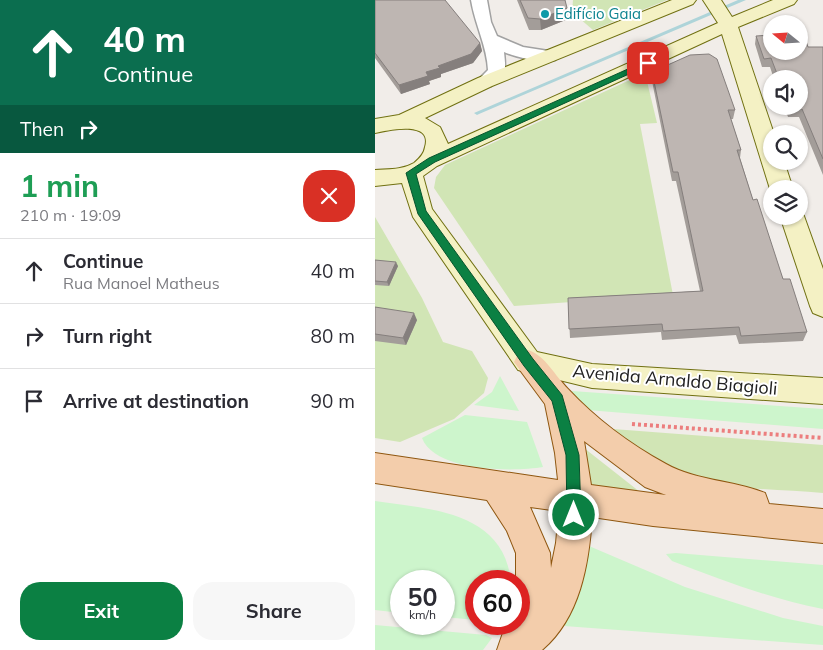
<!DOCTYPE html>
<html lang="en">
<head>
<meta charset="utf-8">
<style>
	:root { --surface:#fff; --page:#f7f7f7; --text:#2b2b33; --muted:#7c7c81; --line:#e1e1e2; --accent:#0b8043 }
	body { margin:0; font-family:Mulish,sans-serif; background:var(--page); color:var(--text); height:100vh; display:flex; flex-direction:column; font-size:19px; white-space:nowrap }
	* { box-sizing:border-box; margin:0 }
	p { font-size:16px; color:var(--muted) }
	.icon { flex:none; width:28px; height:28px; fill:none; stroke:currentColor; stroke-width:2; stroke-linecap:round; stroke-linejoin:round }
	.map { position:relative; flex:1; overflow:hidden }
	.sheet { display:flex; flex-direction:column; background:var(--surface); width:375px }
	.sheet>* { flex:none }
	.top-card { background:#0b6e4f; color:#fff; overflow:hidden }
	.needle { width:32px; rotate:288deg }
	.fabs { position:absolute; left:388px; top:15px; display:grid; gap:10px }
	.fabs a { display:grid; place-items:center; width:45px; height:45px; border-radius:50%; background:var(--surface); box-shadow:0 1px 4px #0004; font-size:25px }
	.speed { position:absolute; left:15px; top:570px; display:flex; gap:10px; font-size:25px; font-weight:700; text-align:center }
	.speed>* { display:grid; place-content:center; width:65px; height:65px; border-radius:50%; background:var(--surface); box-shadow:0 1px 4px #0004; line-height:1 }
	.speed small { font-size:12px; font-weight:400 }
	.speed .limit { border:8px solid #d22; background:#fff; color:#111 }
	.pin { position:absolute; display:grid; place-items:center; width:42px; height:42px; color:#fff; margin:-21px; border-radius:10px; box-shadow:0 2px 8px #0006 }
	.me { position:absolute; width:55px; margin:-28px; rotate:0deg; stroke-linejoin:round; filter:drop-shadow(0 0 4px #0008) }
	.turn { display:flex; align-items:center; gap:18px; height:105px; padding:0 20px; font-size:22px }
	.turn .icon { width:65px; height:65px; stroke-width:2.5 }
	.turn b { display:block; font-size:35px; line-height:42px }
	.then { display:flex; align-items:center; height:48px; padding:0 20px; background:#0003; gap:10px; font-size:19px }
	.round { display:grid; place-items:center; flex:none; width:52px; height:52px; border-radius:20px; background:var(--page) }
	.head { display:flex; align-items:center; justify-content:space-between; height:85px; padding:0 20px }
	h1 { font-size:30px; font-weight:700; line-height:38px; color:#1e9e55 }
	.button { display:flex; gap:10px; margin-top:auto; padding:10px 20px }
	.button a { flex:1; height:58px; border-radius:20px; background:var(--accent); color:#fff; font-size:20px; font-weight:700; line-height:58px; text-align:center }
	.button a+a { background:var(--page); color:var(--text) }
	ul { padding:0; list-style:none }
	li { display:flex; align-items:center; gap:15px; height:65px; padding:0 20px; border-top:1px solid var(--line) }
	li div { flex:1 }
	li b { display:block; font-size:19px }
	li em { font-style:normal }
	main { display:flex; flex:1; min-height:0 }
	.map>svg:first-child { display:block }
</style>
</head>
<body>
<main>
<section class="sheet">
<div class="top-card">
<div class="turn"><svg class="icon" aria-label="ahead" viewBox="0 0 24 24"><path d="M12 20V5M6 11l6-6 6 6"/></svg><div><b>40 m</b>Continue</div></div>
<div class="then">Then<svg class="icon" aria-label="right" viewBox="0 0 24 24"><path d="M7 20v-9h11M14 6l5 5-5 5"/></svg></div>
</div>
<div class="head"><div><h1>1 min</h1><p>210 m · 19:09</p></div><a class="round" style="background:#d93025;color:#fff"><svg class="icon" aria-label="close" viewBox="0 0 24 24"><path d="M6 6l12 12M18 6L6 18"/></svg></a></div>
<ul>
<li><svg class="icon" aria-label="ahead" viewBox="0 0 24 24"><path d="M12 20V5M6 11l6-6 6 6"/></svg><div><b>Continue</b><p>Rua Manoel Matheus</p></div><em>40 m</em></li>
<li><svg class="icon" aria-label="right" viewBox="0 0 24 24"><path d="M7 20v-9h11M14 6l5 5-5 5"/></svg><div><b>Turn right</b></div><em>80 m</em></li>
<li><svg class="icon" aria-label="arrive" viewBox="0 0 24 24"><path d="M6 21V4h12l-3 4 3 4H6"/></svg><div><b>Arrive at destination</b></div><em>90 m</em></li>
</ul>
<div class="button"><a>Exit</a><a>Share</a></div>
</section>
<div class="map">
<svg width="448" height="650" viewBox="0 0 448 650">
	<rect width="100%" height="100%" fill="#f1ede9"/>
	<!-- grass -->
	<g fill="#d1e5b5">
		<path d="M198 0H292L218 30 197 12Z"/>
		<path d="M270 73 282 123 265 124 298 295 139 306 59 188 61 177 70 165Z"/>
		<path d="M0 217 47 298 68 342 97 351 113 378 109 393 79 419 25 442 0 438Z"/>
		<path d="M238 429 448 445V493C404 489 354 491 312 475 284 465 260 448 238 429Z"/>
		<path d="M209 448 265 492 216 486Z"/>
	</g>
	<!-- park -->
	<g fill="#cdf5cc">
		<path d="M125 376 144 411 99 405 117 392Z"/>
		<path d="M197 391 448 409V429L212 410 195 395Z"/>
		<path d="M90 415 152 422 168 467C139 472 60 472 47 438Z"/>
		<path d="M0 501C55 509 128 511 136 581H101V620L69 617V581H26V613L0 610Z"/>
		<path d="M207 543 310 587 408 618 448 626V645L189 626C206 594 207 578 207 543Z"/>
		<path d="M301 553 448 565V609C396 599 347 580 297 561L291 554Z"/>
		<path d="M0 625 111 635 117 638 108 650H0Z"/>
	</g>
	<g fill="none" stroke-linecap="round" stroke-linejoin="round">
		<!-- stream -->
		<path fill="#aed4d9" fill-rule="evenodd" d="M363 0H371L104 114 102 115 99 113Z"/>
		<!-- street casing -->
		<g stroke="#a2a2a2" stroke-width="3">
			<path id="street" d="M96 0H112L116 22 122 36 148 47 180 52 183 56 180 60C165 63 143 58 129 52 131 71 132 73 116 86H104L101 82 113 70C112 46 100 25 96 0Z"/>
		</g>
		<!-- secondary casing -->
		<g stroke="#707011" stroke-width="2">
			<g id="secondary">
				<path d="M297 0H321L318 4 117 86 50 118 65 127 73 144 343 23 328 0H346L357 17 398 0H422L419 4 363 27 399 134H396V161H409L418 189H395L347 34 62 166 48 176 57 209 162 352 217 364 448 378V404L217 388 143 370 38 217 27 183 0 186V170C13 169 27 170 39 163 44 159 49 154 50 147 58 120 13 130 0 133V119L24 115 103 78Z"/>
				<path d="M424 210 429 216 448 269V317L438 313 435 306 405 216H424Z"/>
			</g>
		</g>
		<!-- primary casing -->
		<g stroke="#8f5710" stroke-width="2">
			<path id="primary" d="M153 350C171 356 180 376 193 389 220 418 256 445 291 464 321 481 358 480 390 493L394 504 448 509V543L278 526 217 517C214 564 205 618 167 650H122L131 624H144V581H141V553L132 531 112 500 0 483V453L183 480 180 453 170 404 139 362 143 354ZM209 441 270 487 291 495 216 485ZM155 507 184 511 181 543 176 568 175 553Z"/>
		</g>
		<!-- path -->
		<path stroke="#ec7e7e" stroke-width="4" stroke-dasharray="3 3" stroke-linecap="butt" d="M257 424 448 438"/>
		<!-- street -->
		<use href="#street" fill="#fff" fill-rule="evenodd"/>
		<!-- secondary -->
		<use href="#secondary" fill="#f4f1c4" fill-rule="evenodd"/>
		<!-- primary -->
		<use href="#primary" fill="#f3cdab" fill-rule="evenodd"/>
	</g>
	<!-- wall -->
	<g fill="#a39d99">
		<path d="M0 0 105 43 107 51 98 63 66 74V77L54 81 55 84 26 94 0 58Z"/>
		<path d="M142 0H190L193 19 166 30H154Z"/>
		<path d="M381 36 433 47H448V175L424 117H413L409 106H424V79H399L395 67H387L380 44Z"/>
		<path d="M277 72 360 110 358 119H356L366 150 365 158 378 200 408 279 432 332 428 341 364 344 361 335 287 340 286 332 195 338 193 298 325 291 301 181H297L277 81Z"/>
		<path d="M0 260 23 266 14 286 0 285Z"/>
		<path d="M0 307 42 320 31 345 0 341Z"/>
	</g>
	<!-- shaded-wall -->
	<g fill="#857f7d">
		<path d="M192 8 193 19 166 30 165 19Z"/>
		<path d="M105 43 107 51 98 63 66 74V77L54 81 55 84 26 94 24 85 51 72Z"/>
		<path d="M21 262 23 266 14 286 12 282Z"/>
		<path d="M39 313 42 320 31 345 28 338Z"/>
	</g>
	<!-- building -->
	<g fill="#beb6b2" stroke="#857f7d">
		<path d="M0 0H70L105 43 96 54 63 66 65 68 51 72 53 76 24 85 0 53Z"/>
		<path d="M145 0H190L192 8 165 19 153 18Z"/>
		<path d="M428 33 433 47H448V159L427 109H415L414 106H424V79H404L396 58 389 59 381 36 396 35V51H424V34Z"/>
		<path d="M334 54 342 59 360 110H353L366 150H362L378 200 382 199 408 279H415L432 332 366 336 364 327 288 331 287 324 194 329 193 298 328 291 303 172H298L277 72 315 55Z"/>
		<path d="M0 260 21 262 12 282 0 281Z"/>
		<path d="M0 307 39 313 28 338 0 334Z"/>
	</g>
	<!-- route -->
	<path fill="#0b8043" stroke="#07532c" d="M273 60 276 61V64L60 162 41 174 51 211 158 359 187 395 204 455 206 515 204 520 199 522 194 520 192 515 191 455 177 401 149 366 43 214 31 173 54 158Z"/>
	<!-- markers -->
	<circle fill="#0f9aa8" stroke="#fff" stroke-width="2" cx="170" cy="14" r="5"/>
	<g text-anchor="middle" stroke-width="4" stroke-linejoin="round" paint-order="stroke">
		<!-- far-culture labels -->
		<g font-size="15" fill="#0d838f" stroke="#fff" text-anchor="start">
			<text x="180" y="19">Edifício Gaia</text>
		</g>
		<!-- street labels -->
		<g font-size="18" fill="#212121" stroke="#fff">
			<text transform="translate(300 380) rotate(5)" y="6">Avenida Arnaldo Biagioli</text>
		</g>
	</g>
</svg>
<div class="fabs">
<a><svg class="needle" viewBox="-14 -14 28 28"><path d="M0-13l5 13h-10z" fill="#e53935"/><path d="M0 13l5-13h-10z" fill="#7c7c81"/></svg></a>
<a><svg class="icon" aria-label="sound" viewBox="0 0 24 24"><path d="M4 9h4l5-4v14l-5-4H4zM17 9q2 3 0 6"/></svg></a>
<a><svg class="icon" aria-label="search" viewBox="0 0 24 24"><circle cx="10" cy="10" r="6"/><path d="M15 15l6 6"/></svg></a>
<a><svg class="icon" aria-label="layers" viewBox="0 0 24 24"><path d="M12 4l9 5-9 5-9-5zM3 14l9 5 9-5"/></svg></a>
</div>
<div class="speed"><div>50<small>km/h</small></div><div class="limit">60</div></div>
<div class="pin" style="left:273px;top:63px;background:#d93025"><svg class="icon" aria-label="arrive" viewBox="0 0 24 24"><path d="M6 21V4h12l-3 4 3 4H6"/></svg></div>
<svg class="me" style="left:199px;top:515px" viewBox="-20 -20 40 40"><circle r="17" fill="#0b8043" stroke="#fff" stroke-width="3"/><path d="M0-11L8 9 0 5-8 9z" fill="#fff"/></svg>
</div>
</main>
</body>
</html>
